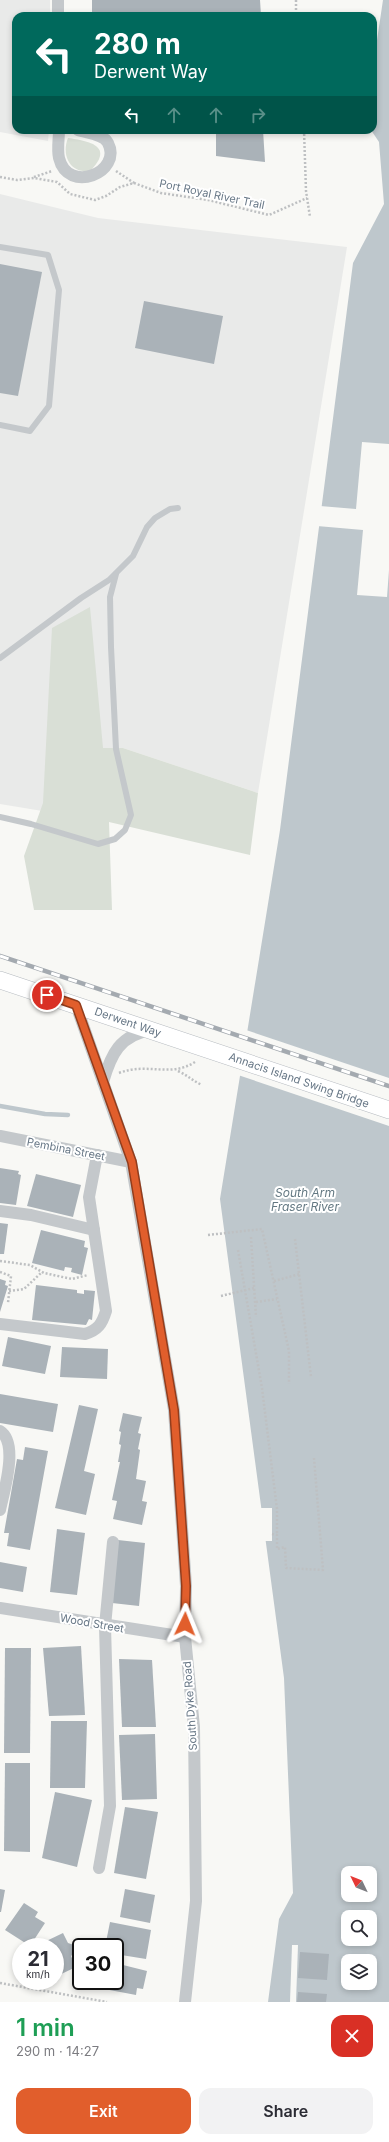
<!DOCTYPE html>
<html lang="en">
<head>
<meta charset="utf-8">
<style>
	:root { --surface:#fff; --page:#f2f2f3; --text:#2b2b33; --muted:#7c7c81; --accent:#e15e2c }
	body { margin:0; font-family:Inter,sans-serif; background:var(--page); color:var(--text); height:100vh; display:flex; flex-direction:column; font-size:15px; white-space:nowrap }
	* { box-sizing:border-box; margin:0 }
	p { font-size:13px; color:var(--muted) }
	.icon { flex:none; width:22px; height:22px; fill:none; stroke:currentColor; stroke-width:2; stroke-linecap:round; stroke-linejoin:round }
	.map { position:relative; height:2002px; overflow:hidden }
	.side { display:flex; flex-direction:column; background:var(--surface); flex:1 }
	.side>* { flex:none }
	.hud { position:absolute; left:12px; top:12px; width:365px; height:122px; border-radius:12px; box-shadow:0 2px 6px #0003; background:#00695c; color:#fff; overflow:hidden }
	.needle { width:26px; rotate:313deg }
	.buttons { position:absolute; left:341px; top:1866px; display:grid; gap:8px }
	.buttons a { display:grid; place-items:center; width:36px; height:36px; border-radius:8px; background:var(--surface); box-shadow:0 2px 6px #0003; font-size:20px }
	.speed { position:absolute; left:12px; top:1938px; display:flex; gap:8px; font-size:20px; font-weight:700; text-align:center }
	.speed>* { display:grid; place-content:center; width:52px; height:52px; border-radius:50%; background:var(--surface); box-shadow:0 2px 6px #0003; line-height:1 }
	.speed small { font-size:10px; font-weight:400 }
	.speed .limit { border:2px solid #111; border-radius:6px; background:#fff; color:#111 }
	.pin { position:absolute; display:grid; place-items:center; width:34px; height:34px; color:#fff; margin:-17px; border:2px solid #fff; border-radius:50%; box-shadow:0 1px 4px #0007 }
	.me { position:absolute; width:44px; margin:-22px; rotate:2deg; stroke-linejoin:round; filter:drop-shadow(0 0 3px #0008) }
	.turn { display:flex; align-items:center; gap:14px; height:84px; padding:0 16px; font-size:18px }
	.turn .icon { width:52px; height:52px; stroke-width:2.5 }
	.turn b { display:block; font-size:28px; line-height:34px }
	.lanes { display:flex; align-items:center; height:38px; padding:0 16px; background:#0003; justify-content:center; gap:20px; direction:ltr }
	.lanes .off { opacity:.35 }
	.round { display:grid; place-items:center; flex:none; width:42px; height:42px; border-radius:12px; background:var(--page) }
	.summary { display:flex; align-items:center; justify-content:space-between; height:68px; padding:0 16px }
	h1 { font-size:24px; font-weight:600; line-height:30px; color:#1e9e55 }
	.cta { display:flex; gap:8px; margin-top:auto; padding:8px 16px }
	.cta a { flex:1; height:46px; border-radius:12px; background:var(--accent); color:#fff; font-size:16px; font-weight:600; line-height:46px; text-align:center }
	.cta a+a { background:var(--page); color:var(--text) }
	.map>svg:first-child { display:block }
</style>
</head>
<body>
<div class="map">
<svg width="389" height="2002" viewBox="0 0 389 2002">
	<rect width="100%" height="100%" fill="#f8f8f5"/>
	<!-- built -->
	<g fill="#e9eae9">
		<path d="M0 0H50V16H16V130H49L48 141 0 132Z"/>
		<path d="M0 194 98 218 347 247 258 793 123 748 109 822 0 804Z"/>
	</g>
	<!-- green -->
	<g fill="#d9dfd6">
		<path d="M68 138C89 141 115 146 90 171 70 174 61 155 68 138Z"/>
		<path d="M90 607 103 748H123L258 793 250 855 109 822 112 910H34L24 856 43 803 52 628Z"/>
	</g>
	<!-- water -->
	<path fill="#bec7cc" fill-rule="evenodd" d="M383 0H389V2002H268L279 1919 293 1893 284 1678 220 1199 280 830 353 263 384 204 379 142 371 130H373V67ZM348 1873H370V1895H348ZM348 1917H370V1939H348ZM348 1961H370V1983H348Z"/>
	<!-- pier -->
	<g fill="#f8f8f5">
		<path d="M362 442 389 444V570L387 597 357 595 363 530 317 526 320 506 356 509Z"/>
		<path d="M246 1030 389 1078V1126L238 1075Z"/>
		<path d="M259 1508H272V1541H264Z"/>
		<path d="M292 1945H298L296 2002H290Z"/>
	</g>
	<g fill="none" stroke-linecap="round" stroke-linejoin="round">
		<!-- stream -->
		<path stroke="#bec7cc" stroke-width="4.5" d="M0 1106 45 1114 68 1115"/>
	</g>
	<!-- building -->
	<g fill="#aab2b8">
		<path d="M92 0H260L261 16H92Z"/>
		<path d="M216 130H263L265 162 216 156Z"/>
		<path d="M0 264 42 272 18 396 0 393Z"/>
		<path d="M144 301 223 316 214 364 135 348Z"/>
		<path d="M0 1168 19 1171 18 1174 21 1175 16 1205 0 1203Z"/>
		<path d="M36 1174 81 1185 73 1217 27 1206Z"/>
		<path d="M0 1223 8 1224 4 1254H0Z"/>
		<path d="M41 1230 85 1241 84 1247 88 1248 82 1275 71 1272 72 1268 65 1267 64 1271 32 1263Z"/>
		<path d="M0 1279 6 1281 5 1285 8 1286 0 1312Z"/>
		<path d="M36 1285 77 1290V1293L84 1294V1290L95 1291 92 1320 89 1319 86 1325 32 1320Z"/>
		<path d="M8 1337 51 1346 45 1374 2 1366Z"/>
		<path d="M62 1347 108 1349 107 1379 60 1377Z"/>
		<path d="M0 1394 58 1404 53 1432 0 1423Z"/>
		<path d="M79 1405 98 1409 84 1471 95 1474 86 1515 55 1508Z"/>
		<path d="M123 1413 142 1417 138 1433 141 1434 138 1449 140 1450 136 1479 146 1481 142 1501 147 1502 142 1525 113 1519 117 1501 112 1500 120 1462H118L121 1445 119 1444 121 1432 119 1431Z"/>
		<path d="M25 1447 48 1451 30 1550 7 1546 9 1533H4L17 1459 23 1460Z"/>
		<path d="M57 1529 85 1533 77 1595 50 1592Z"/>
		<path d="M118 1540 145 1543 139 1606 112 1603Z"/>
		<path d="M0 1562 27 1567 23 1592 0 1588Z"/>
		<path d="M81 1646 85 1715 49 1716 43 1648Z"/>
		<path d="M5 1648H31L30 1753H4Z"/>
		<path d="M119 1659 152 1660 156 1727H122Z"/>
		<path d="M51 1721H87L85 1788H50Z"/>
		<path d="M155 1734 157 1799 122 1800 119 1735Z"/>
		<path d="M5 1763H30V1852L4 1851Z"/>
		<path d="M55 1792 92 1800 77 1867 42 1858Z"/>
		<path d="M125 1807 158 1812 146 1879 114 1873Z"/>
		<path d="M0 1889 5 1890 1 1912H0Z"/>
		<path d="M125 1889 155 1895 150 1923 120 1917Z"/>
		<path d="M24 1903 38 1912 35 1917 45 1923 30 1946 5 1930Z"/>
		<path d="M110 1922 151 1930 146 1959 115 1954V1947H105Z"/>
		<path d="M63 1933 68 1943 74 1945 77 1950 71 1956 76 1967 55 1977V1947H39L38 1945Z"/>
		<path d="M300 1952 329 1954 327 1980 298 1978Z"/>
		<path d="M115 1963 147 1971 143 1989 137 1988 136 1995 99 1988 101 1981H115Z"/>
		<path d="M298 1992 327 1994 326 2002H297Z"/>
	</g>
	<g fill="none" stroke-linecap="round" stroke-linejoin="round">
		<!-- secondary casing -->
		<g stroke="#b6bbc0" stroke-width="18">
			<path id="secondary" d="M0 980 389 1110"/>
		</g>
		<!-- path -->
		<g stroke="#bec0c2" stroke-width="2.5" stroke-dasharray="2 2" stroke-linecap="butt">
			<path d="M296 0V16"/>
			<path d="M304 130 306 191 310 217"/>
			<path d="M116 171 134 183"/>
			<path d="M0 177 17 180 34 178 57 182 70 194 95 200 106 196 120 187 134 183 161 193 208 200 269 215 307 198"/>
			<path d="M34 177 52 171"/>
			<path d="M178 1071C187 1075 193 1081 202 1085"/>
			<path d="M119 1073C148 1062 170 1078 195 1062"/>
			<path d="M208 1235 262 1229 289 1351V1384"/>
			<path d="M251 1237 256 1317"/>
			<path d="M295 1239 311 1377"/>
			<path d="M238 1250 262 1388 277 1509V1535"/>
			<path d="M0 1261 30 1265 44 1273 72 1279 88 1275"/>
			<path d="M0 1272 11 1276 8 1303"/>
			<path d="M274 1281 300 1274"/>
			<path d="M9 1291 24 1289 42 1272"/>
			<path d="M221 1296 254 1288"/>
			<path d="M256 1302 277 1299"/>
			<path d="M272 1534 277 1535V1549L285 1547 286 1568 323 1570 314 1458"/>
			<path d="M0 1983 107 2002"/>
		</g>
		<!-- service -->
		<g stroke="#c4c8cb" stroke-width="6">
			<path d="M0 247 48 255 59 290 49 406 30 431 0 425"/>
			<path d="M0 658 81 598 109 580 133 556 147 527 155 518 170 509 178 508"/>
			<path d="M0 817 31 824 98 844 115 839 125 830 131 815 116 749 111 647 110 597 116 574"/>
		</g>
		<!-- minor -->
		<g stroke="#c4c8cb" stroke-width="12">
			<path d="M58 16V0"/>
			<path d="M59 130C59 139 57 149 59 158 68 195 123 172 108 143 104 134 87 133 78 130"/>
			<path d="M76 1005 103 1082C111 1054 120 1035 151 1030"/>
			<path d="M103 1082 131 1162 174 1410 186 1586 185 1637 194 1727 196 1901 185 2002"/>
			<path d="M0 1136 131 1162"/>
			<path d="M0 1211 31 1215 94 1230"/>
			<path d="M0 1324 85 1334C98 1330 102 1324 106 1311L89 1197 97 1155"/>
			<path d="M0 1431C19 1443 4 1491 0 1510"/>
			<path d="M0 1608 185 1637"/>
			<path d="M99 1868 110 1806 105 1626 113 1542"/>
		</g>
		<!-- secondary -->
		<use href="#secondary" stroke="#fff" stroke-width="17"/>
		<!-- rail casing -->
		<g stroke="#a4aab0" stroke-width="4.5">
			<path id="rail" d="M0 956 389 1086"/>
		</g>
		<!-- rail -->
		<use href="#rail" stroke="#fff" stroke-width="3" stroke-dasharray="9" stroke-linecap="butt"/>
	</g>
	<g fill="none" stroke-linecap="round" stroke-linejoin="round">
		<!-- route casing -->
		<g stroke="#923d1d" stroke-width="10">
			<path id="route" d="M47 995 76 1005 132 1162 174 1410 186 1586 185 1624"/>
		</g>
		<!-- route -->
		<use href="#route" stroke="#e15e2c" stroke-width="7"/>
	</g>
	<g text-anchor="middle" stroke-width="4" stroke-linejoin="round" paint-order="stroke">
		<!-- street labels -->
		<g font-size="11" fill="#677786" stroke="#fff">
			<text transform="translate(212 194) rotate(12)" y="4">Port Royal River Trail</text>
			<text transform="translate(128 1022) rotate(19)" y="4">Derwent Way</text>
			<text transform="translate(299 1080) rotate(19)" y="4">Annacis Island Swing Bridge</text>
			<text transform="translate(66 1149) rotate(11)" y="4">Pembina Street</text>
			<text transform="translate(92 1623) rotate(10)" y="4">Wood Street</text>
			<text transform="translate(190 1706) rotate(-94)" y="4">South Dyke Road</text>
		</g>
		<!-- water labels -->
		<g font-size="12" font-style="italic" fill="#637882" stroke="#fff">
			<text x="305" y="1197">South Arm<tspan x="305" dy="14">Fraser River</tspan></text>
		</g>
	</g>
</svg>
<div class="buttons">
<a><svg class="needle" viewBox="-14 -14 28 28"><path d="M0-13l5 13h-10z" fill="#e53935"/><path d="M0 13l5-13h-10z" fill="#7c7c81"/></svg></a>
<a><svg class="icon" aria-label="search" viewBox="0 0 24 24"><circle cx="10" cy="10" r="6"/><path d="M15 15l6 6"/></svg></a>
<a><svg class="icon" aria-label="layers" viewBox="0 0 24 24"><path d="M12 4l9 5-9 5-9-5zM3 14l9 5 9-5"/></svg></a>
</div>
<div class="speed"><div>21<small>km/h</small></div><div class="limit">30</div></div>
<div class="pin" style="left:47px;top:995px;background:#d93025"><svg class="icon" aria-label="arrive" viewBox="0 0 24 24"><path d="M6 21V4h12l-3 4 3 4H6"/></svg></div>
<svg class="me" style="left:185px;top:1624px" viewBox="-20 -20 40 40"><path d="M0-17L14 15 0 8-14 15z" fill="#e15e2c" stroke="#fff" stroke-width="4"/></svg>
<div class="hud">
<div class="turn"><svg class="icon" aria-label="left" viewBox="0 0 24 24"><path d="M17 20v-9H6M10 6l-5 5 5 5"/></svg><div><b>280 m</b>Derwent Way</div></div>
<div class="lanes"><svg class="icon" aria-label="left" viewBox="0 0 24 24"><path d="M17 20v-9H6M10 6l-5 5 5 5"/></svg><svg class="icon off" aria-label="ahead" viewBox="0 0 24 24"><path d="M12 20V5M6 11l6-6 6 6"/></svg><svg class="icon off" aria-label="ahead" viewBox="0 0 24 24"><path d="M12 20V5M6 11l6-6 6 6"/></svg><svg class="icon off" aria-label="right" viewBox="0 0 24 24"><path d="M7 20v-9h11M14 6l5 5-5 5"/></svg></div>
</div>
</div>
<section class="side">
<div class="summary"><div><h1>1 min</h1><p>290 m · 14:27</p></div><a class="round" style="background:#d93025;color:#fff"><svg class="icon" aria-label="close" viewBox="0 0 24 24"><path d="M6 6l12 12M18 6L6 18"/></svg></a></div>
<div class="cta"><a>Exit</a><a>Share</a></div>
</section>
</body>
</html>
